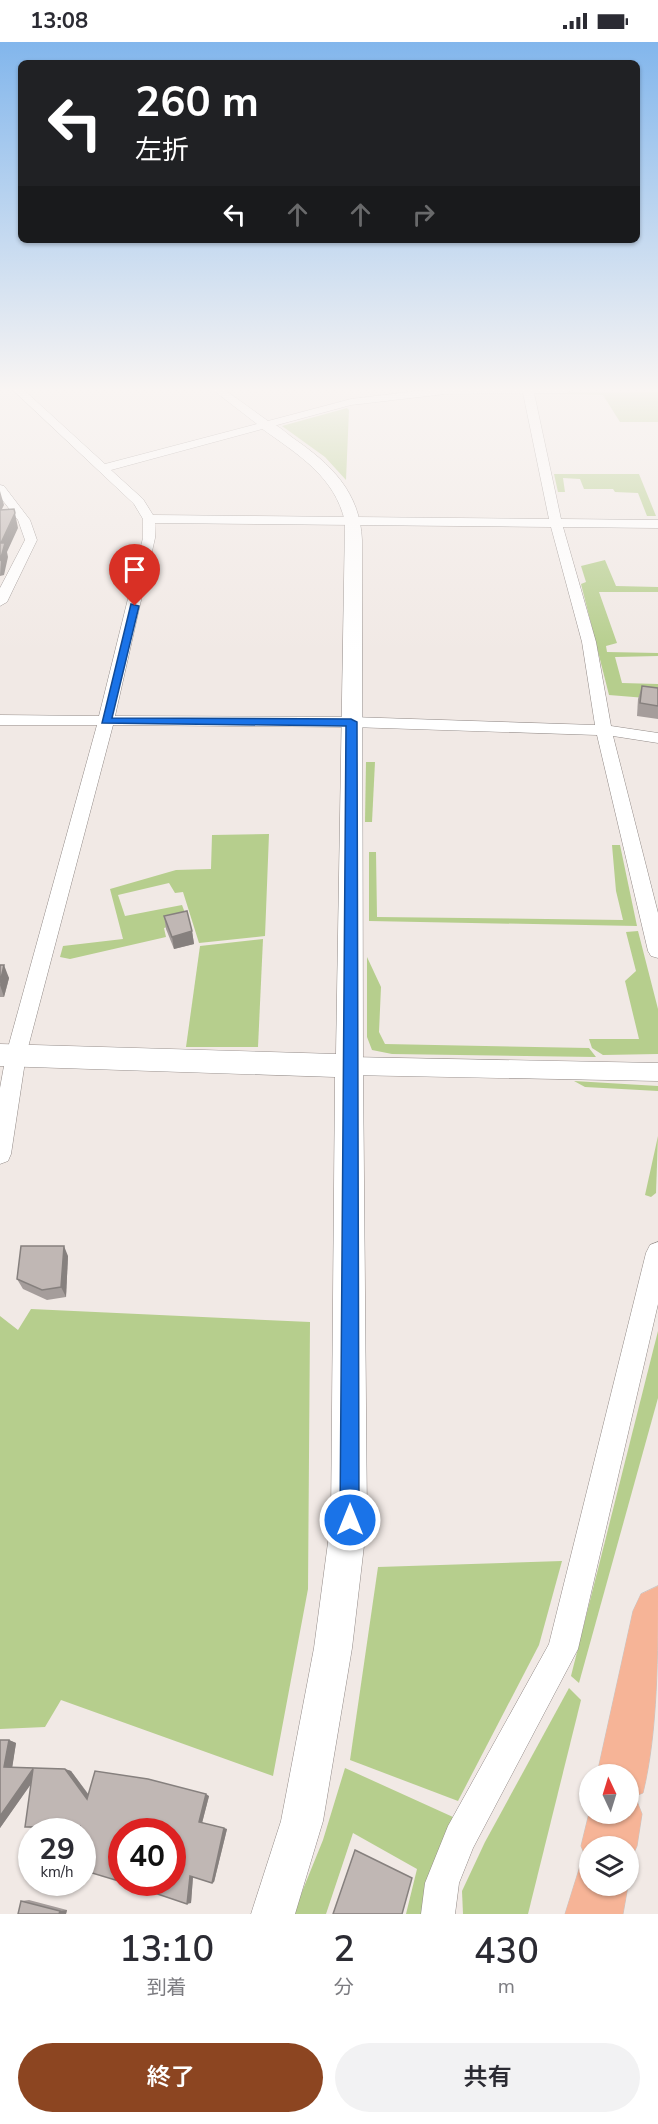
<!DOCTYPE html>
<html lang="ja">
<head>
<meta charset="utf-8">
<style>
	:root { --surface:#fff; --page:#f2f2f3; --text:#2b2b33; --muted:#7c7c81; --accent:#8c4521 }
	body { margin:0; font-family:"Nunito Sans","Noto Sans JP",sans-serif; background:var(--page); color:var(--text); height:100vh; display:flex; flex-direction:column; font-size:22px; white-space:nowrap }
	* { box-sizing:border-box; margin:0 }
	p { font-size:20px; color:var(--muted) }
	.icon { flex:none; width:33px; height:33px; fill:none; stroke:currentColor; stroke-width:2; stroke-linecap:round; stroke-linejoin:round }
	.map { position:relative; height:1872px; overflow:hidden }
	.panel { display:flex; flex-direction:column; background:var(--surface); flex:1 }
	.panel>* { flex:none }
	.hud { position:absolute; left:18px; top:18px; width:622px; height:183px; border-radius:9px; box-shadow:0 2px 4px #0004; background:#202124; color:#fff; overflow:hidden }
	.needle { width:39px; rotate:356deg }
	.tools { position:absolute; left:579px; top:1722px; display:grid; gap:12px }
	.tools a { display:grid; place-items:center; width:60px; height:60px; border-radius:50%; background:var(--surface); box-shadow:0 2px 4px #0004; font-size:30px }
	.speed { position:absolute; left:18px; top:1776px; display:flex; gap:12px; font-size:30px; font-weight:700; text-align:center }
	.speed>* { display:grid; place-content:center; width:78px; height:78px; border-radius:50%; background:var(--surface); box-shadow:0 2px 4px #0004; line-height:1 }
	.speed small { font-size:15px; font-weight:400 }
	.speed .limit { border:9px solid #d22; background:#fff; color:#111 }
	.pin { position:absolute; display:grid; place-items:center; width:51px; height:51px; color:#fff; margin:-62px -26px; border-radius:50% 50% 50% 0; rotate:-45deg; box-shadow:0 0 6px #0007 }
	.pin .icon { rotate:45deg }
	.me { position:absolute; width:66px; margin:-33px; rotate:0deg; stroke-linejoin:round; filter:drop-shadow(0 0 4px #0008) }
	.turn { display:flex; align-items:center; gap:21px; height:126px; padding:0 18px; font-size:27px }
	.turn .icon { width:78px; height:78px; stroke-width:2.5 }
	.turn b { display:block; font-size:42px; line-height:51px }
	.lanes { display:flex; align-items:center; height:57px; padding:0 18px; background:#0003; justify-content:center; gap:30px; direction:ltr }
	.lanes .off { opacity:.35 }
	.eta { display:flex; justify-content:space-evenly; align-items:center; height:102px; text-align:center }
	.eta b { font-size:36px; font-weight:600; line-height:42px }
	.cta { display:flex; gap:12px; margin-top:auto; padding:12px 18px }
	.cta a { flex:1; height:69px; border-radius:36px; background:var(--accent); color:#fff; font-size:24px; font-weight:600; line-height:69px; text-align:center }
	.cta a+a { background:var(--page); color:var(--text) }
	.status { display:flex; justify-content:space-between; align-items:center; height:42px; padding:0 30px; background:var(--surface); direction:ltr }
	.status svg { height:16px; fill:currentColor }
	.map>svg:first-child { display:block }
</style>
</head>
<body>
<div class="status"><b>13:08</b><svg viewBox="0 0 49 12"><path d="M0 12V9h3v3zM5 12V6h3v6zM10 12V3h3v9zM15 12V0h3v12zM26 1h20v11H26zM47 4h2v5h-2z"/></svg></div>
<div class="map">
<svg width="658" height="1872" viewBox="0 0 658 1872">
	<rect width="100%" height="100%" fill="#f1e9e5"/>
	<!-- green -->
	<g fill="#b6ce8d">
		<path d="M658 350V380H620L603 353 536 351Z"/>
		<path d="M347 366 349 368 346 438 325 415 282 384Z"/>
		<path d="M554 432H639L656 474H647L638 451 615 450 613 447H584L580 437 563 436 565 450H558Z"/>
		<path d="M605 518 616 544 658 545V550H599L617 601 606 604 607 610 658 611V614L615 615 622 641 658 642V657L609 653 581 542 586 540 581 524Z"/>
		<path d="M366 720H375L372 780H365Z"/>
		<path d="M269 792 265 894 199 901 183 850 175 851 169 841 118 853 125 874 182 863 188 879 164 886 166 895 70 917 60 915 63 904 123 897 110 847 176 828 211 827 212 793Z"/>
		<path d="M612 803H620L637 884 369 879V810H376L377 875 623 878 616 849Z"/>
		<path d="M638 889 658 967V1012L603 1013 592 1006 589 997H639L625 939 636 929 626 890Z"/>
		<path d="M263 897 258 1005H186L200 904Z"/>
		<path d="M367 915 381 945 379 990 385 1002 589 1006 596 1015 392 1012 372 1008 367 995Z"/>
		<path d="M574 1039 658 1044V1049L585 1045Z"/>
		<path d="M658 1094 656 1151 651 1155 645 1153Z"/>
		<path d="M31 1267 310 1280 308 1547 273 1734 61 1658 45 1685 0 1687V1274L18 1288Z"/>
		<path d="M658 1289V1356L579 1641 571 1634Z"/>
		<path d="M562 1519 539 1603 458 1759 350 1718 378 1525Z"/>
		<path d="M569 1646 581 1658 528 1872H463L462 1849 485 1800Z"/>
		<path d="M345 1726 453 1775 428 1872H406L417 1827 353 1791 326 1872H293L323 1798Z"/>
	</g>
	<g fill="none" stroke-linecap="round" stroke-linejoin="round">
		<!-- minor casing -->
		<g stroke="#928a87" stroke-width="1">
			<g id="minor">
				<path d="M13 348H24L105 422 257 382 213 348H225L268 379 351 357 425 348H572L567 351H534L561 477 658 478V486L563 485 596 600 611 684 658 691V701L613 694 658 871V916L651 914 648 909 597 693 351 685 113 683 26 1013 11 1112 8 1119 0 1122V1046L6 1013 97 683H0V673L99 674 143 496V477L134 462ZM523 351 549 477 153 473 143 457 111 428 351 363 445 352ZM155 481 551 485 582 600 595 683 351 675 115 674 155 496Z"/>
				<path d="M0 443 4 444 30 478 37 498 7 560 0 564V546L25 498 18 478 0 455Z"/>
				<path d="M349 1015 658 1021V1039L349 1033 342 1030 339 1024 342 1018Z"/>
				<path d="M658 1200V1262L578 1607 473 1806 459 1841 455 1872H421L425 1841 448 1784 549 1602 646 1211 650 1203Z"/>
			</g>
		</g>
		<!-- tertiary casing -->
		<g stroke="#928a87" stroke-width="1">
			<path id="tertiary" d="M266 379C276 381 285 390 293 396 331 422 360 450 362 498L363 1024 367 1478 352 1606 323 1779 295 1872H251L281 1779 314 1606 331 1478 335 1035 0 1024V1002L336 1012 345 480C335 434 297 412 261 386L259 383Z"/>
		</g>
		<!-- motorway casing -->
		<g stroke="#c7c6c6" stroke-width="1">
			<path id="motorway" d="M658 1544C658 1610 658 1690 643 1751L635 1754 642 1772 637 1804 628 1824V1804H590V1844H628L623 1872H565L580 1824 588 1821 581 1804 590 1767V1772H628V1732H597L633 1569 641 1552Z"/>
		</g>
		<!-- minor -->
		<use href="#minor" fill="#fff" fill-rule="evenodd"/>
		<!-- tertiary -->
		<use href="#tertiary" fill="#fff" fill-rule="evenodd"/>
		<!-- motorway -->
		<use href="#motorway" fill="#f6b497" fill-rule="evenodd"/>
	</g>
	<!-- wall -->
	<g fill="#a59d9b">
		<path d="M642 644 658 646V677L637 674 638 657Z"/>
		<path d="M164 874 192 889 194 902 174 907 166 887Z"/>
		<path d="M0 923 9 936 4 955H0Z"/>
		<path d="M68 1214 66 1255 47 1258 23 1247 17 1237Z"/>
		<path d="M0 1698H9L16 1701 12 1725 65 1727 71 1729 89 1753 209 1754 202 1781 227 1787 214 1840 212 1841 193 1835 191 1861 79 1785 32 1786 25 1785 31 1742 0 1786Z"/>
		<path d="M29 1858 67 1868 66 1872H18L21 1859Z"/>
	</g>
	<!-- shaded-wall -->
	<g fill="#86807e">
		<path d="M0 449 4 463 0 471Z"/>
		<path d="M15 471 18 486 7 510 8 515 4 533 0 534 1 501Z"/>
		<path d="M192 889 194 902 174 907 172 895Z"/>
		<path d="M4 923 9 936 4 955 0 943Z"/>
		<path d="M64 1204 68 1214 66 1255 61 1245Z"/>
		<path d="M9 1698 16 1701 12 1727 4 1725Z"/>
		<path d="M33 1727 40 1729 0 1786V1774Z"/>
		<path d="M65 1727 71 1729 93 1759 87 1757Z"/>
		<path d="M206 1752 209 1754 202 1781 199 1780Z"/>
		<path d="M224 1786 227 1787 214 1840 212 1841Z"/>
		<path d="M190 1834H193L191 1861 187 1862Z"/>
		<path d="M67 1868 66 1872H59L60 1869Z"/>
	</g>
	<!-- building -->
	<g fill="#c0b7b4" stroke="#86807e" stroke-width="1.5">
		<path d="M14 467 15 471 1 501H5L0 519V468Z"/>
		<path d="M642 644 658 646V664L640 661Z"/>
		<path d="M187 869 192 889 172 895 164 874Z"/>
		<path d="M0 923H4L0 941Z"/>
		<path d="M21 1204H64L61 1245 42 1248 17 1237Z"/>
		<path d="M0 1698H9L4 1725 65 1727 87 1757 95 1729 148 1737 206 1752 199 1780 224 1786 212 1841 190 1834 187 1862 122 1840H172V1790H122V1840L82 1828V1790H78L80 1784 25 1785 33 1727 0 1774Z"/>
		<path d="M355 1808 412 1836 402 1872H333Z"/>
		<path d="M21 1859 60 1869 59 1872H18Z"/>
	</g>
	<!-- sky -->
	<linearGradient id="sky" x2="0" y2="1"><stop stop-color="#82b6ec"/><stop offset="0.57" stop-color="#f9f5f3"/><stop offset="1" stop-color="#f9f5f3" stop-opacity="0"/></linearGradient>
	<rect width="658" height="610" fill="url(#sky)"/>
	<!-- route -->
	<path fill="#1a73e8" stroke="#114b97" stroke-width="1.5" d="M131 562 139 564 112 676 351 677 357 680 359 1478 356 1485 350 1487 343 1485 340 1478 346 684 102 681Z"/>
</svg>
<div class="tools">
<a><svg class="needle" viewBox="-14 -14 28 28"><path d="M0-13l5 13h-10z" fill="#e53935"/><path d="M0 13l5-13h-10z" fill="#7c7c81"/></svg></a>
<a><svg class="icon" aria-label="layers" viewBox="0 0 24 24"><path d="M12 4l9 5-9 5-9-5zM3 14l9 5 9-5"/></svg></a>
</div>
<div class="speed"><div>29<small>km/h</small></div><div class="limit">40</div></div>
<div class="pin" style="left:135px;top:564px;background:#d93025"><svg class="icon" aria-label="arrive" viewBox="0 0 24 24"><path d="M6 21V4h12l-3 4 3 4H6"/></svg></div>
<svg class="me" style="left:350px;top:1478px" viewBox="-20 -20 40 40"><circle r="17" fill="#1a73e8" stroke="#fff" stroke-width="3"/><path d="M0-11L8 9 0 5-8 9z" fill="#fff"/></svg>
<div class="hud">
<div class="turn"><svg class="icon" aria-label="left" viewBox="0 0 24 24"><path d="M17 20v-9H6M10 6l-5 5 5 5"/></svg><div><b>260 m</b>左折</div></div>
<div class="lanes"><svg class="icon" aria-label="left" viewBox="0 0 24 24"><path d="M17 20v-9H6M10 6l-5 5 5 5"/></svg><svg class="icon off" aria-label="ahead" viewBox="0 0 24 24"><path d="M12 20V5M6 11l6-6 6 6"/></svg><svg class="icon off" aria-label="ahead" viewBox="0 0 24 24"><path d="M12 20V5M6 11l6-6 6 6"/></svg><svg class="icon off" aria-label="right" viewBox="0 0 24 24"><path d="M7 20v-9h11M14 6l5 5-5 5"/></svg></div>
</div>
</div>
<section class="panel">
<div class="eta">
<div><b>13:10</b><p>到着</p></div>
<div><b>2</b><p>分</p></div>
<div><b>430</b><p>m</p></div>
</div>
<div class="cta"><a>終了</a><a>共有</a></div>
</section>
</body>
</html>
